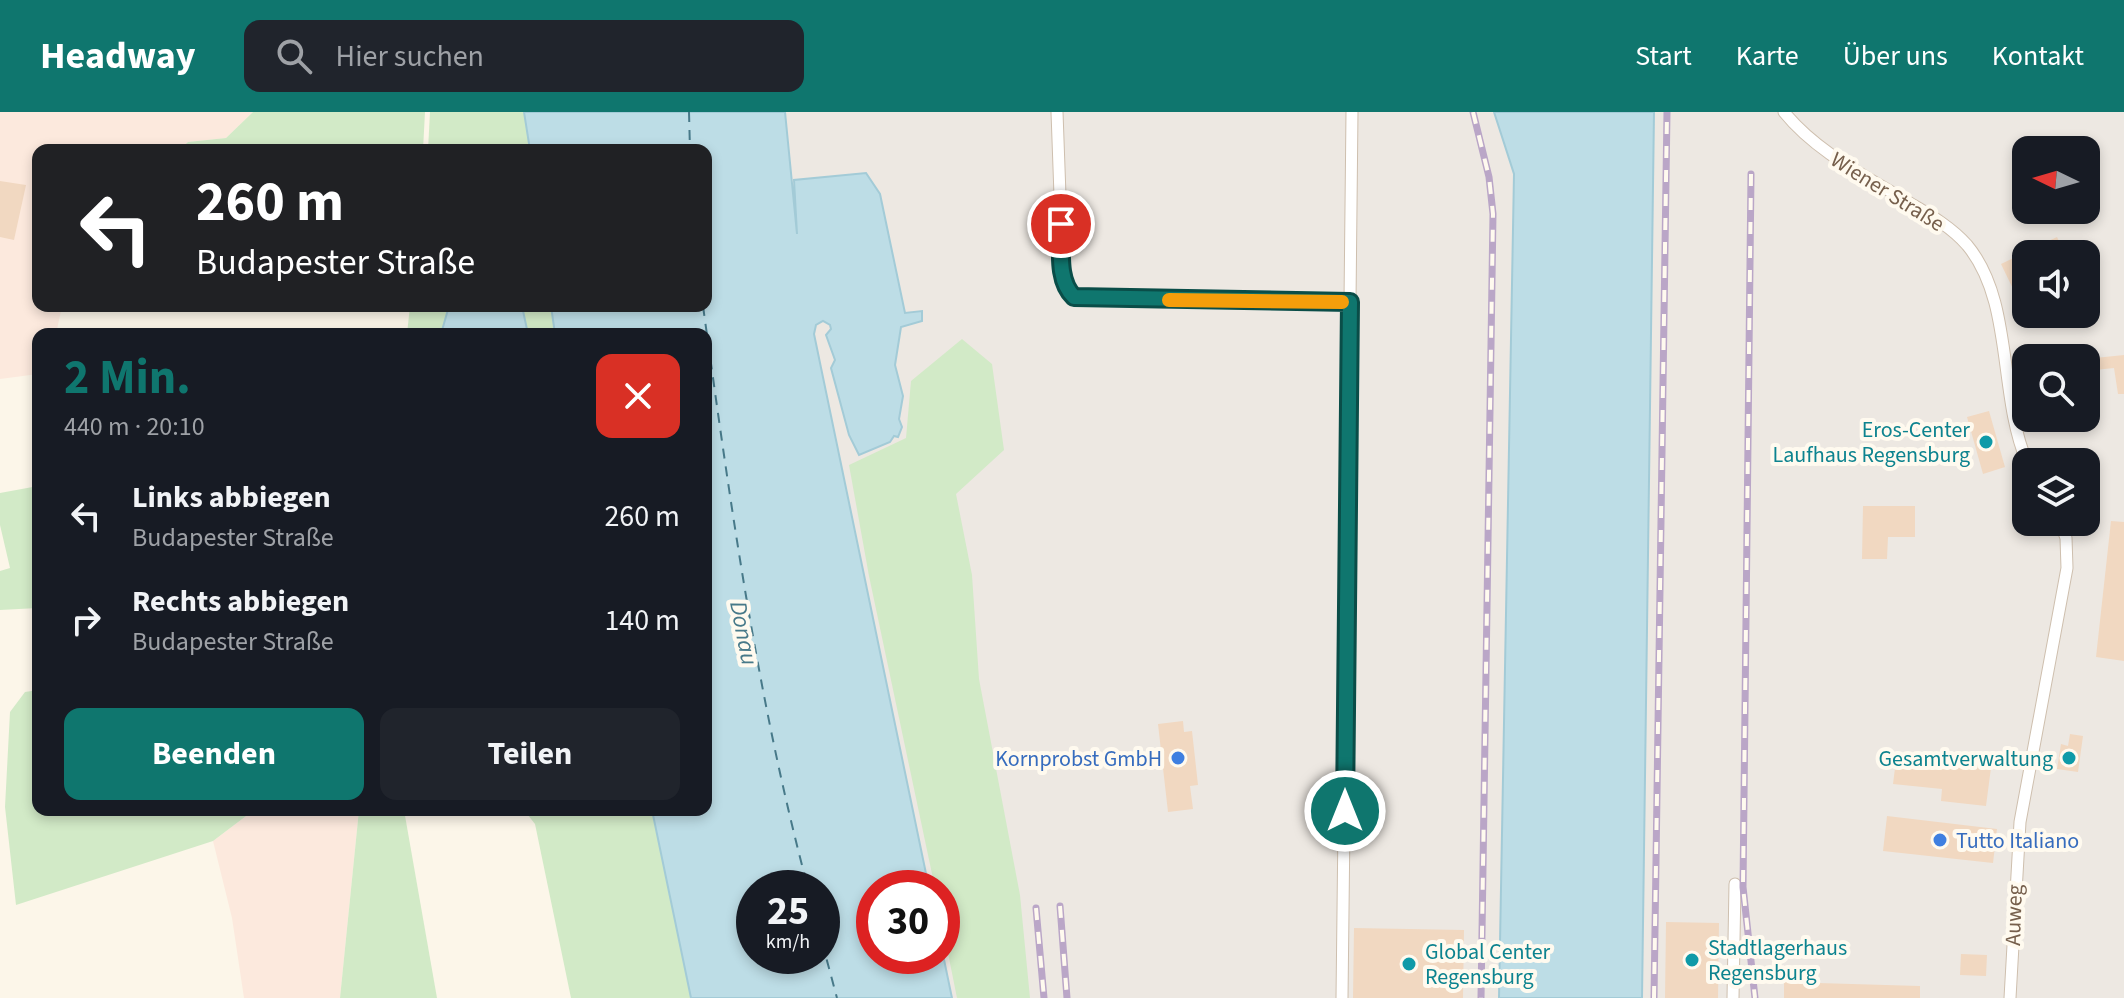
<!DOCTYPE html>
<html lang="de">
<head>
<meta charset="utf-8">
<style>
	:root { --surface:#171b24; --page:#20242c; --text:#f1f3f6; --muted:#9ea1a6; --accent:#0f766e }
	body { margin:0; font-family:"Source Sans 3",sans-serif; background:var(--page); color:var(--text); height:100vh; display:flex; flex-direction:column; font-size:30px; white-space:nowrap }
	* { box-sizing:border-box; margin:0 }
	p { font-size:26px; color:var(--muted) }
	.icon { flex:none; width:44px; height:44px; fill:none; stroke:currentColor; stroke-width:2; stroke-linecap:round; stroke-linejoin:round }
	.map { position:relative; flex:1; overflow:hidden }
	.details { position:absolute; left:32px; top:216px; width:680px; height:488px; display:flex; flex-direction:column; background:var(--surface); border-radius:16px; box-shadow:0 4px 12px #0003 }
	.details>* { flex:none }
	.top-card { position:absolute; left:32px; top:32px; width:680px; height:168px; border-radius:16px; box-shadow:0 4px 12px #0003; background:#202124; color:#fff; overflow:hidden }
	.needle { width:52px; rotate:275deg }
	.fabs { position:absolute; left:2012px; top:24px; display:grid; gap:16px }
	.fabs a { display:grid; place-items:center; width:88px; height:88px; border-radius:16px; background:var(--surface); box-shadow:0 4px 12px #0003; font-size:40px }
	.speed { position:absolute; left:736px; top:758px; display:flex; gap:16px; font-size:40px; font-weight:700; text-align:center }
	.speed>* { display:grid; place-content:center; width:104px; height:104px; border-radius:50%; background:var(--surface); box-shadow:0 4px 12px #0003; line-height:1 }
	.speed small { font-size:20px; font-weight:400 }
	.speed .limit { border:12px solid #d22; background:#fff; color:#111 }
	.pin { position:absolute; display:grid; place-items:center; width:68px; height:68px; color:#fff; margin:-34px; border:4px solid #fff; border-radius:50%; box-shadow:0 2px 8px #0007 }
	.me { position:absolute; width:88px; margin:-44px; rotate:0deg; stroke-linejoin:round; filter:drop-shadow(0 0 6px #0008) }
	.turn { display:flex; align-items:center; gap:28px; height:168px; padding:0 32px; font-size:36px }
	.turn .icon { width:104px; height:104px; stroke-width:2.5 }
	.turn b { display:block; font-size:56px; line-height:68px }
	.round { display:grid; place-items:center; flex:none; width:84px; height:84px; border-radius:16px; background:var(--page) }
	.head { display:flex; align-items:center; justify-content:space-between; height:136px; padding:0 32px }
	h1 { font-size:48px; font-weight:700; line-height:60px; color:var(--accent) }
	.cta { display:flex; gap:16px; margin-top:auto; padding:16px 32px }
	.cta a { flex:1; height:92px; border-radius:16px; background:var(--accent); color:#fff; font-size:32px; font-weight:700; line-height:92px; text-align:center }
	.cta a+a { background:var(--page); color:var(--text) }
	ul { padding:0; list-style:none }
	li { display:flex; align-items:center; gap:24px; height:104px; padding:0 32px }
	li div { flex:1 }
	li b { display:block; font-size:30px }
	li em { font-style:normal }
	header { display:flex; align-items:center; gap:48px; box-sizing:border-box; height:112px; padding:0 40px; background:var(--accent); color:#fff }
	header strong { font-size:38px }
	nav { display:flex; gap:44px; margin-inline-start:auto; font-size:28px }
	.search { width:560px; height:72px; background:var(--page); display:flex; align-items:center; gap:20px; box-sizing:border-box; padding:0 28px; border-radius:16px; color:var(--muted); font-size:30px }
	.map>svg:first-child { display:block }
</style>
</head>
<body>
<header>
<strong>Headway</strong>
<div class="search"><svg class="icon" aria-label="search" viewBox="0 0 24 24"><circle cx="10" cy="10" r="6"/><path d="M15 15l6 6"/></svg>Hier suchen</div>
<nav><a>Start</a><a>Karte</a><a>Über uns</a><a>Kontakt</a></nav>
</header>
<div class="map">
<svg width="2124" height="886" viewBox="0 0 2124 886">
	<rect width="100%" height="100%" fill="#fcf6e9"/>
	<!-- commercial -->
	<g fill="#fce9dd">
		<path d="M0 0H253L226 26 188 30 179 38H38V194H62L56 222H38V262L0 267Z"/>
		<path d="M254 698H359L340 886H244L232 806 213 729Z"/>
	</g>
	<!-- industrial -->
	<g fill="#ede8e2" fill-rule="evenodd">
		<path d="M785 0H1494L1514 62 1499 886H952L942 838V776H929L814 222 816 213 823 209 830 213 831 217 826 223 835 248 849 323 859 343 894 324 897 325 903 284 895 253 901 214 921 199 905 202 880 82 797 122Z"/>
		<path d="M1654 0H2124V886H1642ZM2026 38H2086V98H2026ZM2026 142H2086V202H2026ZM2026 246H2086V306H2026ZM2026 350H2086V410H2026Z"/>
	</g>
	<!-- green -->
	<g fill="#d2eac7">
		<path d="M253 0H425L423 38H179L188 30 226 26Z"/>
		<path d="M430 0H524L530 38H428Z"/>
		<path d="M410 194H449L441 222H407Z"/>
		<path d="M522 194H551L555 222H528Z"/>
		<path d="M962 227 992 252 1004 338 956 382 972 463 979 567 1020 783 1030 886H957L942 811V776H935L869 464 849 353 906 326 911 269Z"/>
		<path d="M38 374V496L0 498V459L10 456 0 413V381Z"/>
		<path d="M38 578V698H254L213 729 16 793 5 695 10 600 25 580Z"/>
		<path d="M359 698H404L437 886H340Z"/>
		<path d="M524 698H652L691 886H571L535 712Z"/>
	</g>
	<!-- water -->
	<g fill="#bddde6" stroke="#a3cbd7" stroke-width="2" fill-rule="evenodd">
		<path d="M524 0H785L797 122 794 68 866 61 880 82 905 201 922 199V209L901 215 895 253 903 284 899 307 902 315 898 325 894 324 890 330 859 343 849 323 831 256 835 248 826 223 831 217 830 213 823 209 816 213 814 222 929 776H874V844H942V838L952 886H691L652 698H706V222H555L551 194H706V38H530ZM754 776H822V844H754Z"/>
		<path d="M1494 0H1654L1642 886H1499L1514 62Z"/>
		<path d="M449 194H522L528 222H441Z"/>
	</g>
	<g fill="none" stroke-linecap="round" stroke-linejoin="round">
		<!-- ferry -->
		<g stroke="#477989" stroke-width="2" stroke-dasharray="10 8" stroke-linecap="butt">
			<path d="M689 0 690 38"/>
			<path d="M703 194C730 389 757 586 808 776"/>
			<path d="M822 830 837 886"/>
		</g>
	</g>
	<!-- building -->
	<g fill="#f1d8c1">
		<path d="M0 69 26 73 14 128 0 125Z"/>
		<path d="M2057 125 2065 142H2026V173L2014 179 2001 152Z"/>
		<path d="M2124 243V282H2118L2114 256 2095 258V246Z"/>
		<path d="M1989 299 2005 355 1983 362 1967 305Z"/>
		<path d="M1863 394H1915V425H1888L1887 447H1862Z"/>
		<path d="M2111 409 2124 410V549L2096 545Z"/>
		<path d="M1183 609 1184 620 1192 619 1198 673 1190 674 1193 697 1168 700 1158 612Z"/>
		<path d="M2070 622 2083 624 2078 660 2057 657 2061 632 2068 634Z"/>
		<path d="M1946 643 1992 648 1986 694 1941 689 1942 677 1893 672 1896 648 1945 653Z"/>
		<path d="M1887 704 1997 717 1993 751 1883 739Z"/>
		<path d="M1666 810 1719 811 1718 886H1665Z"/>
		<path d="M1354 816 1464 818 1463 886H1353Z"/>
		<path d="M1961 842 1987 843 1986 864 1960 863Z"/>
		<path d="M1784 870 1920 874V886H1784Z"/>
	</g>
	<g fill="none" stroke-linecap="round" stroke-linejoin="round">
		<!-- street casing -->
		<g stroke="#cebfae" stroke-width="13">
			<g id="street">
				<path d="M1057 0 1063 167 1066 178 1074 185 1350 190 1342 886"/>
				<path d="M1784 0C1817 41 1868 65 1913 93 1932 104 1952 116 1967 133 2014 189 1998 283 2027 350"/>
				<path d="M1350 190 1352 0"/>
				<path d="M1733 886 1735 772"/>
				<path d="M2010 886 2020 710 2067 456 2066 426 2060 410"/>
			</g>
		</g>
		<!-- street -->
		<use href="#street" stroke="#fff" stroke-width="11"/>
		<!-- rail casing -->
		<g stroke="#baa6c7" stroke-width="7">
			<g id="rail">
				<path d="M1473 0 1489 65 1493 102 1481 886"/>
				<path d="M1751 62 1743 775 1755 886"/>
				<path d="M1060 794 1067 886"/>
				<path d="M1036 796 1044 886"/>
				<path d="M1654 886 1667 0"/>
			</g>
		</g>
		<!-- rail -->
		<use href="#rail" stroke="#fffaef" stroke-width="4" stroke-dasharray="12" stroke-linecap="butt"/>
	</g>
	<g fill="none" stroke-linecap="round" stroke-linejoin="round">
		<!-- route casing -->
		<g stroke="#0a4d48" stroke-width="20">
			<path id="route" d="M1061 112C1062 135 1056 168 1074 185L1350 190 1345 699"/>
		</g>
		<!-- route -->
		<use href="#route" stroke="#0f766e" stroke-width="14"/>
		<!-- slow -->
		<path stroke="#f59e0b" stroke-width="14" d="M1169 188 1342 190"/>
	</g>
	<!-- markers -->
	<g fill="#0f9aa8" stroke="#fffaef" stroke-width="3">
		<circle cx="1986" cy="330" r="8"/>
		<circle cx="2069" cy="646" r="8"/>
		<circle cx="1692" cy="848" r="8"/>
		<circle cx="1409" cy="852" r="8"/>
	</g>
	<g fill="#3f7fe0" stroke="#fffaef" stroke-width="3">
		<circle cx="1178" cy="646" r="8"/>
		<circle cx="1940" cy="728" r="8"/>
	</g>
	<g text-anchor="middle" stroke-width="8" stroke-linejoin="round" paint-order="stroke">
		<!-- street labels -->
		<g font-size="22" fill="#765f4c" stroke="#fffaef">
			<text transform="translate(1888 79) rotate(32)" y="8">Wiener Straße</text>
			<text transform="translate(2013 803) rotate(-88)" y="8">Auweg</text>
		</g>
		<!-- culture labels -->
		<g font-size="22" fill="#0d838f" stroke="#fffaef" text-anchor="end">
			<text x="1970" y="325">Eros-Center<tspan x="1970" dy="25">Laufhaus Regensburg</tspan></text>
			<text x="2053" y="654">Gesamtverwaltung</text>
			<text x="1708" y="843" text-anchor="start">Stadtlagerhaus<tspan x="1708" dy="25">Regensburg</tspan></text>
			<text x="1425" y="847" text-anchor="start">Global Center<tspan x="1425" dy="25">Regensburg</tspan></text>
		</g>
		<!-- shop labels -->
		<g font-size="22" fill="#366cbe" stroke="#fffaef" text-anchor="end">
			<text x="1162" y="654">Kornprobst GmbH</text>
			<text x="1956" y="736" text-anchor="start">Tutto Italiano</text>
		</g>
		<!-- water labels -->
		<g font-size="24" font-style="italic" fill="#477989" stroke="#fffaef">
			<text transform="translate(744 521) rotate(79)" y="8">Donau</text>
		</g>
	</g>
</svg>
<div class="fabs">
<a><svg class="needle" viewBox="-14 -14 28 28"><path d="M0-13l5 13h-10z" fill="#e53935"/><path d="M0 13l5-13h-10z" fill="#9ea1a6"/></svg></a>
<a><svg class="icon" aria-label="sound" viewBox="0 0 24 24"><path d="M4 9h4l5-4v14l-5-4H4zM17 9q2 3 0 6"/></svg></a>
<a><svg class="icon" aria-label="search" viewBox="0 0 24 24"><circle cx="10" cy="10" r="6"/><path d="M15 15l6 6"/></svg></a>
<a><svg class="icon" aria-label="layers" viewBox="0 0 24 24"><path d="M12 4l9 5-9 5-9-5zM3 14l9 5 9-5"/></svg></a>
</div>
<div class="speed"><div>25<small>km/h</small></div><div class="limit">30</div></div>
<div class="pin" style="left:1061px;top:112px;background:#d93025"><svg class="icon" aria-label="arrive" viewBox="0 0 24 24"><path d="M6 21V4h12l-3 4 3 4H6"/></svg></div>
<svg class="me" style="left:1345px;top:699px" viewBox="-20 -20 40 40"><circle r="17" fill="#0f766e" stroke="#fff" stroke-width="3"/><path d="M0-11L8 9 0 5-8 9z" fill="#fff"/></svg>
<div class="top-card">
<div class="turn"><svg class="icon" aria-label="left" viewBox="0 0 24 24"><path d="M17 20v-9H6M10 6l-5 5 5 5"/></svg><div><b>260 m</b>Budapester Straße</div></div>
</div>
<section class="details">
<div class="head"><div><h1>2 Min.</h1><p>440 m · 20:10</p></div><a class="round" style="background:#d93025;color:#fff"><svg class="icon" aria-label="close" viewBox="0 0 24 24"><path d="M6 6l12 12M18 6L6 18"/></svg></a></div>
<ul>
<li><svg class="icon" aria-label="left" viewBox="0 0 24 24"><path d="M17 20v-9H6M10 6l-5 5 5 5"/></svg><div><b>Links abbiegen</b><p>Budapester Straße</p></div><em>260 m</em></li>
<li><svg class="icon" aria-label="right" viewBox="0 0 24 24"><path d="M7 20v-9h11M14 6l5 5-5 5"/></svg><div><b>Rechts abbiegen</b><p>Budapester Straße</p></div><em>140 m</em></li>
</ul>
<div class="cta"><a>Beenden</a><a>Teilen</a></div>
</section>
</div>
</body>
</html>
